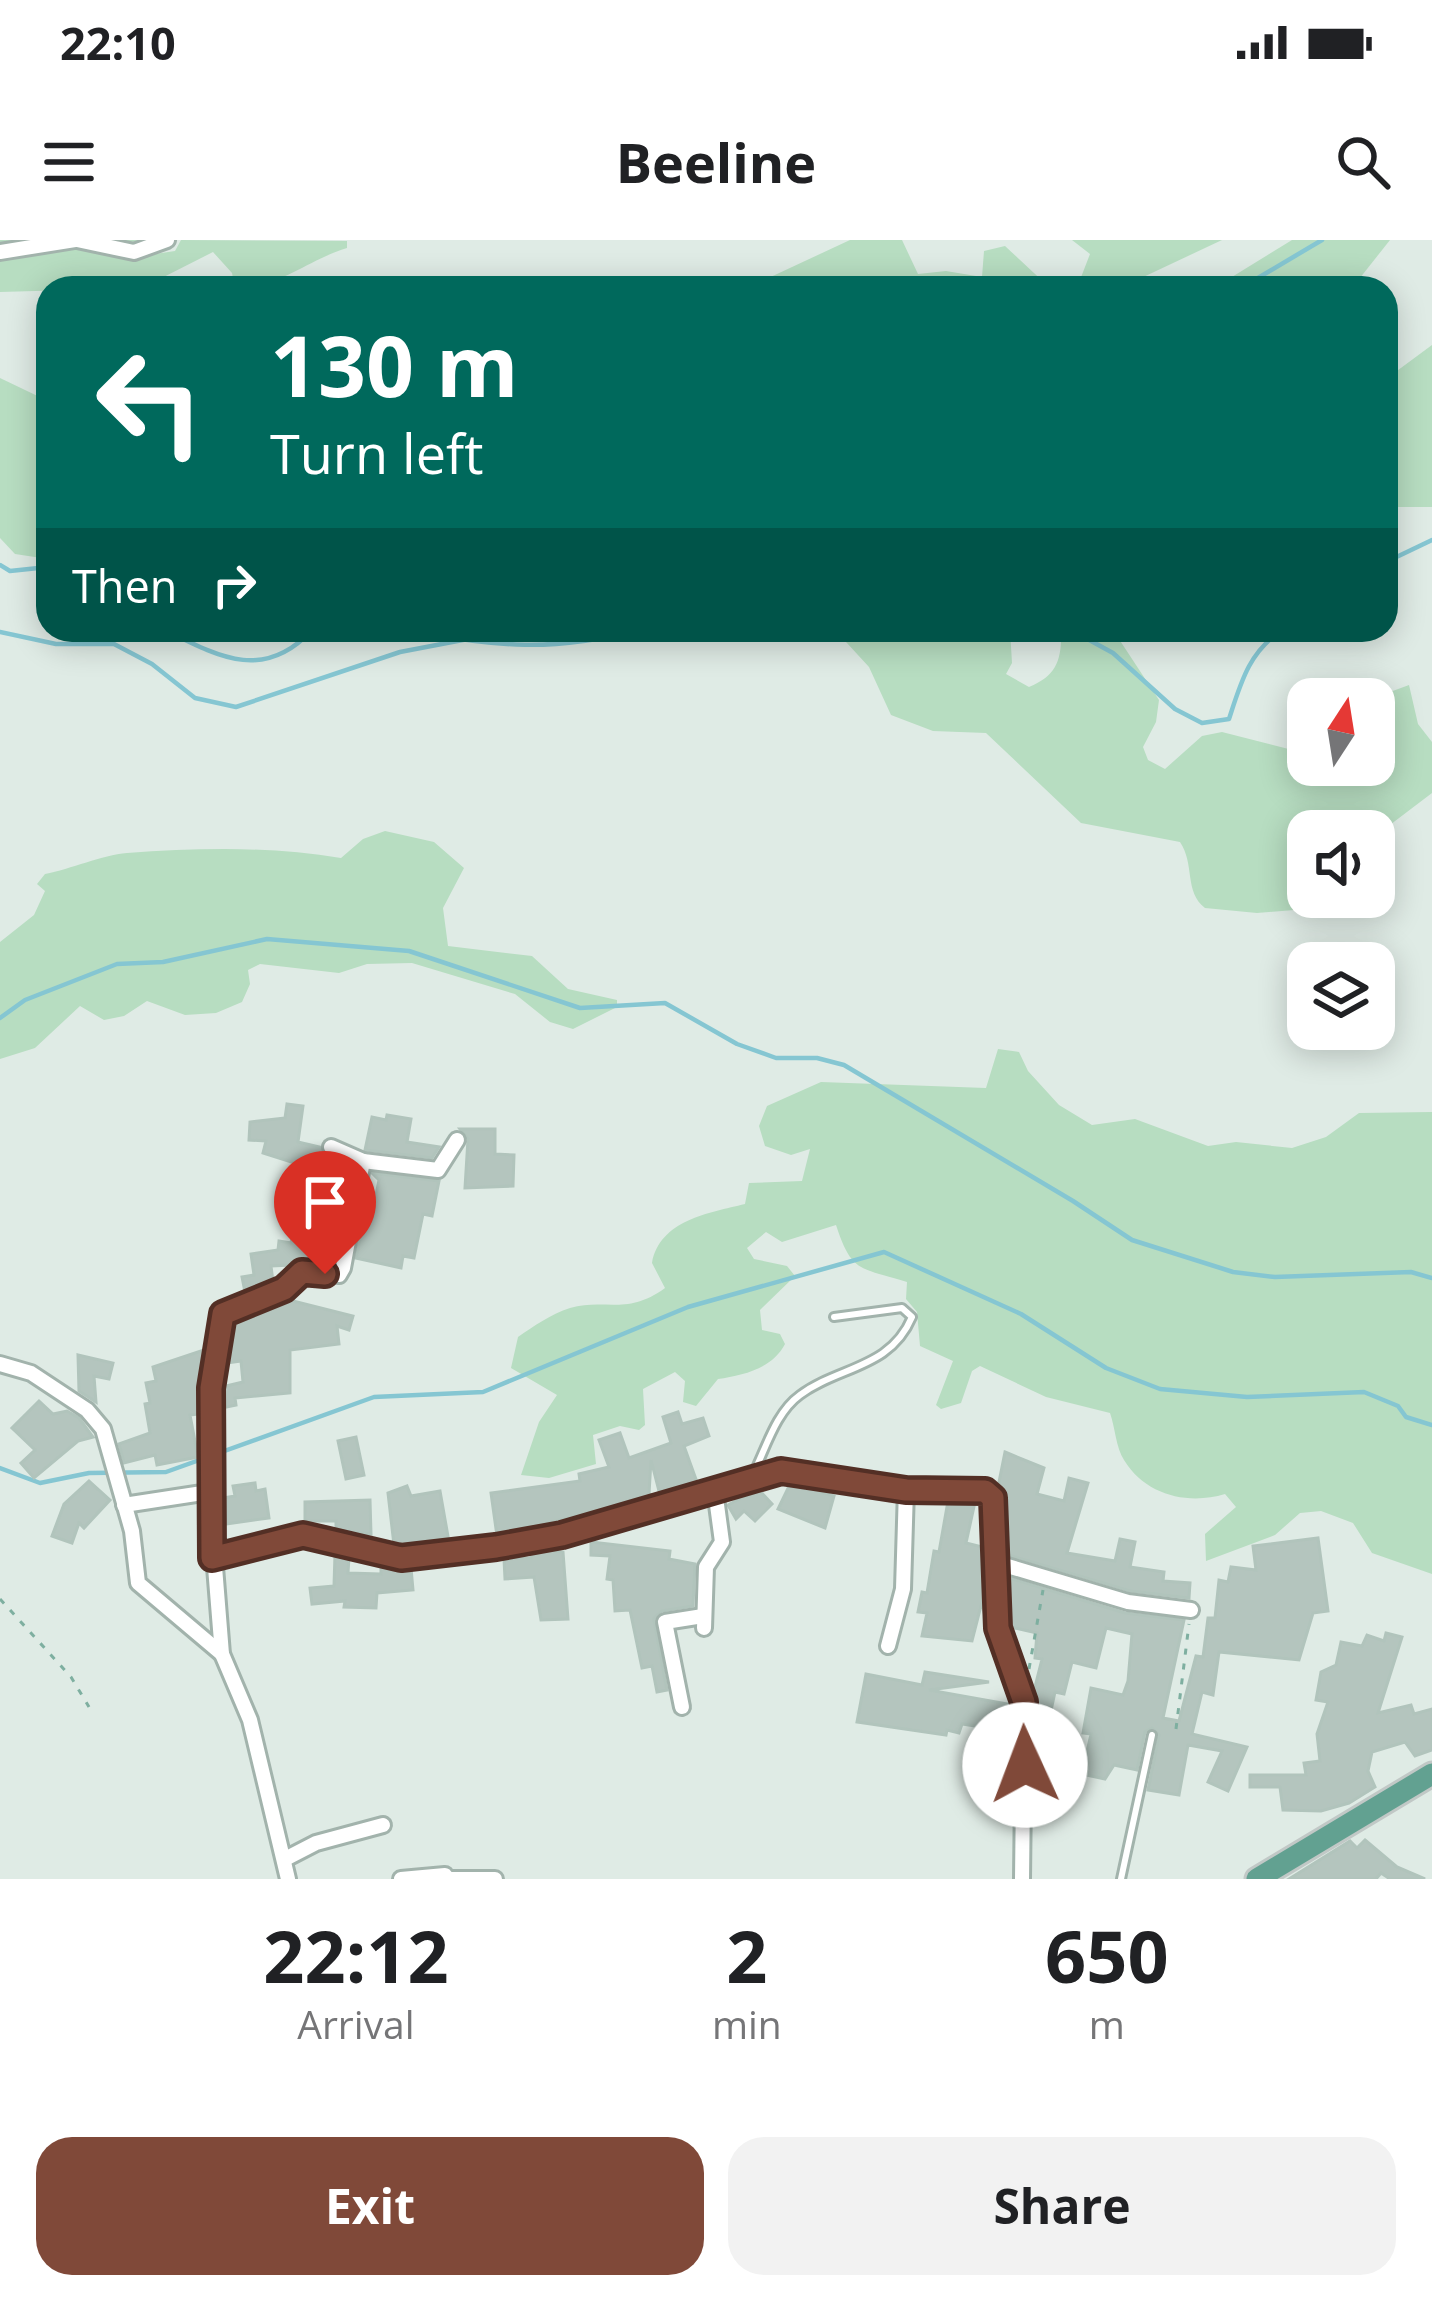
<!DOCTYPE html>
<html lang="en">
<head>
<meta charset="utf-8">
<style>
	:root { --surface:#fff; --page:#f2f2f2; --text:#202124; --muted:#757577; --accent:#804939 }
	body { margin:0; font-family:"Open Sans",sans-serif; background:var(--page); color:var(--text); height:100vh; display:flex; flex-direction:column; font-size:45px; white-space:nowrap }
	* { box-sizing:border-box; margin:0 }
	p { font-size:39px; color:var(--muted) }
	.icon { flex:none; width:66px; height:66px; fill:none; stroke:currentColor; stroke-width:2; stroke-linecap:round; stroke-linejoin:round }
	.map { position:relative; height:1639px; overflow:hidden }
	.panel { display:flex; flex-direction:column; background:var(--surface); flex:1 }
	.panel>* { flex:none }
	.top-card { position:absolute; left:36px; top:36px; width:1362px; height:366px; border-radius:36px; box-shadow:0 6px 30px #0003; background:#00695c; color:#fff; overflow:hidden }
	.needle { width:78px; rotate:12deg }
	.controls { position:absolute; left:1287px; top:438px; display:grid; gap:24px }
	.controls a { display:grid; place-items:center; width:108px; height:108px; border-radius:24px; background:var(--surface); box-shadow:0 6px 30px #0003; font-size:60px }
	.pin { position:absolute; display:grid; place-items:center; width:102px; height:102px; color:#fff; margin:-123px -51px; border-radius:50% 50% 50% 0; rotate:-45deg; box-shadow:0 0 12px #0007 }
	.pin .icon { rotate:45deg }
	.me { position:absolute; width:132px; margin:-66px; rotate:358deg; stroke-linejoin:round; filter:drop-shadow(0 0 9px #0008) }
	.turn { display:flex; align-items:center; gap:42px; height:252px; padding:0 36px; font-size:54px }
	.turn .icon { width:156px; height:156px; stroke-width:2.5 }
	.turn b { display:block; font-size:84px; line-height:102px }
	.then { display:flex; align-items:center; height:114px; padding:0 36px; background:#0003; gap:24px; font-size:45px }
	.eta { display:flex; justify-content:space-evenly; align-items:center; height:204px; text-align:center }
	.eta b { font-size:72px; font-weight:700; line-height:84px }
	.primary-button { display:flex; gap:24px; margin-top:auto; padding:24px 36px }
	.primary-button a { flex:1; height:138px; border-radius:36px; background:var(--accent); color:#fff; font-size:48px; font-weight:700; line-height:138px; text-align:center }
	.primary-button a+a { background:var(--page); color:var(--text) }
	.status { display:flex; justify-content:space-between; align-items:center; height:84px; padding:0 60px; background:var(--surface); direction:ltr }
	.status svg { height:33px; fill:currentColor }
	header { display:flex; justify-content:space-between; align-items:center; height:156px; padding:0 36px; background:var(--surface); font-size:54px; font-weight:700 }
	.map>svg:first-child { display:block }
</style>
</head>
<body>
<div class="status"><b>22:10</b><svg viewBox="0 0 49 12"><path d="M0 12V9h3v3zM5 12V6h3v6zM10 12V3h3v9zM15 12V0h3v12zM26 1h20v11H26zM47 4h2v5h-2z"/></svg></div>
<header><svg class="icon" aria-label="menu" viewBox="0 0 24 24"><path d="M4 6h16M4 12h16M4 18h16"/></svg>Beeline<svg class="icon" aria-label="search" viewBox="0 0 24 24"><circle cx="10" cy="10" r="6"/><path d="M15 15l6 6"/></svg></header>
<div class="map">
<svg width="1432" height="1639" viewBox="0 0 1432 1639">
	<rect width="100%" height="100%" fill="#dfebe5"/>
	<!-- green -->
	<g fill="#b7ddc1">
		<path d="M0 0H143L148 15 175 11 181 0 347 1V8C305 21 280 48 235 48L232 33 213 12 142 48 0 52Z"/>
		<path d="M850 0H902L918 34 946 31 982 37 984 11 1005 6 1049 47 1078 45 1090 14 1072 0H1222L1120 48H747Z"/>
		<path d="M1292 0H1390L1352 48H1214Z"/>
		<path d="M1432 105V267H1386V139Z"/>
		<path d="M0 138 48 161V319L15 314 0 298Z"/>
		<path d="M835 390H1010L1012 423 1006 434 1029 447C1057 436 1062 419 1061 390H1113L1159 460 1156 482 1143 507 1148 520 1165 529 1202 496 1222 492 1308 514V525H1374L1371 459 1409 445 1418 484 1432 502V553L1374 597V591H1308V657H1374V608L1378 663 1257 673 1205 668C1184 652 1195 624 1180 602L1081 583 986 493 933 491 891 475 869 427Z"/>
		<path d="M385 591 434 602 464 628 443 668 448 706 532 716 568 749 617 760V767L573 789 550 782 515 754 412 723 367 724 339 733 260 724 248 730 250 744 242 762 216 773 185 775 147 761 124 776 104 780 80 766 35 808 0 819V702L34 675 45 651 37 644 45 634C71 629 102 615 127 613 199 608 270 606 341 618L363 599Z"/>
		<path d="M998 809 1019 812 1028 831 1059 865 1092 885 1135 879 1208 906 1236 902 1292 908 1326 897 1359 873 1432 872V1334L1372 1313 1353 1283 1321 1271 1300 1273 1275 1295 1206 1321 1205 1294 1236 1267 1225 1254C1189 1265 1146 1256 1124 1220 1116 1208 1115 1187 1110 1173L1046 1157 980 1126 972 1131 961 1163 941 1169 936 1165 953 1121 920 1106 917 1072 906 1059 907 1042C860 1027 852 1034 836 985L782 1002 766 992 747 1008 754 1019 787 1026 795 1036 760 1070 762 1090 780 1094 785 1104C772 1129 743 1135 718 1139L696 1166 683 1162 685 1141 675 1132 643 1149 645 1185 639 1190 620 1186 593 1195 596 1224 549 1238 521 1235 539 1182 557 1155 511 1128 518 1097C534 1086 551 1074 570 1068 604 1058 627 1076 665 1048L652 1023C660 980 709 973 745 964L749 943 802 941 810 909 791 915 765 906 759 886 767 866 821 842 986 848Z"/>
	</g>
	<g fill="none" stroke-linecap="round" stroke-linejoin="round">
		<!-- stream -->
		<g stroke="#85c6d2" stroke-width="4.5">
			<path d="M1241 48 1322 0"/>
			<path d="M1386 322 1432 300"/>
			<path d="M0 325 10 331 48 327"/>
			<path d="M165 390C219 417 264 442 312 390"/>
			<path d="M400 390C497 405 543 414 640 390"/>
			<path d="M1071 390 1113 413 1175 469 1202 483 1229 479C1241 442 1249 412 1282 390"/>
			<path d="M0 392 56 404H114L152 424 195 458 236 467 400 412 468 399"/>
			<path d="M0 778 25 760 117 724 163 722 267 699 409 711 580 768 665 763 737 804 776 818H817L844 825 1073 961 1132 1000 1233 1032 1275 1037 1411 1032 1432 1038"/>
			<path d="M0 1228 40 1243 89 1233 166 1232 374 1157 483 1152 688 1067 884 1012 1021 1074 1106 1128 1160 1149 1247 1157 1364 1152 1398 1166 1406 1177 1432 1185"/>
		</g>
	</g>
	<!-- building -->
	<g fill="#b4c5be" stroke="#b1c4bc" stroke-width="3">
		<path d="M287 864 303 866 298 902 320 907 333 920 326 947 346 950 332 1023 271 1026 273 1042 245 1052 242 1037 254 1035 251 1014 278 1010 279 1001 291 1003 295 982 311 985 315 962 294 957 301 925 263 913 266 901 249 900 250 882 285 878Z"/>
		<path d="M387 875 411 879 407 902 439 907 432 918 365 910 372 877 386 880Z"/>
		<path d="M460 889H495V914L514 915 513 946 465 948 468 899Z"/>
		<path d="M372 933 439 941 432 976 423 974 414 1018 403 1016 401 1028 356 1018 366 968 373 970 379 940Z"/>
		<path d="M289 1060 353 1076 349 1090 337 1086 339 1104 290 1110V1153L235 1158 236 1165 222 1168V1147L243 1142 241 1121 227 1123 235 1079Z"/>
		<path d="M207 1109 199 1174 190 1175 198 1217 157 1225 155 1215 124 1223 119 1204 150 1193 145 1164 150 1163 146 1143 156 1141 153 1127Z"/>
		<path d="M78 1115 113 1123 109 1139 94 1136 96 1162 79 1151Z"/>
		<path d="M39 1161 53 1174 67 1171 79 1178 93 1197 78 1201 34 1238 21 1223 35 1210 12 1188Z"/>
		<path d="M678 1172 682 1184 703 1178 709 1196 684 1206 697 1242 660 1255 651 1220 649 1254 656 1256 497 1296 491 1253 580 1241 579 1234 609 1227 599 1200 620 1193 629 1218 671 1203 663 1177Z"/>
		<path d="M356 1197 364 1235 346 1239 338 1201Z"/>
		<path d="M1005 1212 1044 1228 1037 1254 1064 1261 1069 1238 1088 1243 1067 1313 1115 1321 1120 1299 1135 1302 1130 1327 1164 1332 1163 1341 1190 1343 1189 1358 1130 1351 1005 1314 1004 1258 998 1247Z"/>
		<path d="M89 1241 110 1260 84 1288 79 1283 72 1303 52 1296 64 1264Z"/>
		<path d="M255 1243 256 1251 265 1249 269 1278 226 1284 223 1258 235 1256 233 1246Z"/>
		<path d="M790 1244 823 1248 821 1252 834 1256 825 1288 778 1269Z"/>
		<path d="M407 1246 411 1256 440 1251 449 1302 394 1305 388 1253Z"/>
		<path d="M758 1249 772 1264 755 1281 744 1271 736 1279 728 1265Z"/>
		<path d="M370 1260 371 1294 336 1291V1281H305V1262Z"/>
		<path d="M948 1261 975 1262 966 1303 982 1307 986 1382 982 1362 972 1401 922 1396 927 1373 918 1372 922 1352 927 1353 934 1311 939 1312Z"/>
		<path d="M1318 1298 1328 1371 1313 1373 1299 1420 1219 1412 1213 1455 1202 1452 1192 1494 1247 1507 1228 1551 1208 1542 1222 1511 1188 1505 1179 1555 1148 1550 1159 1495 1152 1488 1145 1492 1137 1530 1114 1525 1105 1539 1082 1534 1091 1494 1083 1493 1091 1448 1123 1455 1128 1441 1132 1394 1106 1388 1096 1428 1072 1422 1064 1454 1055 1452 1046 1494 1053 1495 1051 1512 1035 1511 1033 1455 1042 1419 1035 1418 1037 1393 1010 1387 1006 1337 1125 1373 1184 1380 1163 1478 1179 1481 1196 1416 1203 1417 1208 1378H1215L1219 1340 1228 1342 1231 1327 1256 1330 1253 1306Z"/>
		<path d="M591 1302 670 1311 669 1319 695 1324 693 1366 662 1371 654 1379 667 1450 657 1452 652 1426 642 1428 630 1370 615 1371 613 1340 607 1339 610 1316 591 1315Z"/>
		<path d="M544 1310 563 1312 568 1379 541 1380 534 1337 505 1339 504 1319 531 1318V1313Z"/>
		<path d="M335 1314 349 1317 348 1333 381 1334V1325L411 1328 413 1350 377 1353 376 1368 344 1367 345 1361 312 1364 310 1348 334 1346Z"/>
		<path d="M1386 1393 1402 1397 1378 1473 1411 1465 1414 1474 1432 1469V1510L1415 1516 1405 1502 1372 1512 1368 1531 1375 1547 1349 1563 1321 1571 1283 1570 1280 1547H1250V1535H1306L1304 1523 1320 1521 1317 1494 1328 1462 1316 1460 1321 1432 1336 1425 1341 1402 1362 1406 1367 1395 1384 1401Z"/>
		<path d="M925 1432 989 1442 929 1450 1013 1465 1012 1516H1006L1005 1528 985 1526 988 1488 962 1484 959 1493 947 1490 946 1495 857 1482 866 1434 922 1445Z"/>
		<path d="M1365 1600 1397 1627 1425 1639H1390L1381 1633 1376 1639H1289L1350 1601 1357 1608Z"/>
	</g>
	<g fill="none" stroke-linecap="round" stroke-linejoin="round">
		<!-- service casing -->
		<g stroke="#a2b3ac" stroke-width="12">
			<g id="service">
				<path d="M752 1236C766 1209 775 1173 800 1155 839 1126 890 1129 912 1077L902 1068 834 1077"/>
				<path d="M1121 1639 1152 1495"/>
			</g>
		</g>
		<!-- minor casing -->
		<g stroke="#a2b3ac" stroke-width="20">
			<g id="minor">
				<path d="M77 0 134 12 167 0"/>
				<path d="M0 12 75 0"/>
				<path d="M363 921 438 930 457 900"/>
				<path d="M0 1124 31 1133 87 1170 103 1189 132 1291 138 1343 222 1414"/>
				<path d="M124 1265 209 1252"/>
				<path d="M212 1319 303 1295 401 1318 496 1308 562 1295 781 1231 906 1249 985 1251 993 1258 994 1322 1128 1362 1191 1370"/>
				<path d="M994 1322 998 1388 1024 1462 1022 1639"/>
				<path d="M704 1388 706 1327 722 1302 715 1250"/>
				<path d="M888 1406 903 1349 906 1249"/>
				<path d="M682 1467 665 1382 703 1376"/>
				<path d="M285 1619 316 1603 383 1585"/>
				<path d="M288 1639 250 1480 222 1414 209 1252 211 1147 225 1070 284 1050 302 1032 339 1035 343 1028 363 921 331 907"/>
				<path d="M401 1639 445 1635"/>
				<path d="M439 1639H495"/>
			</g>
		</g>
		<!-- primary casing -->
		<g stroke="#c1c8c6" stroke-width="27">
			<path id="primary" d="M1257 1639 1432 1534"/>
		</g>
		<!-- path -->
		<g stroke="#7eafa0" stroke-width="3" stroke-dasharray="6 9" stroke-linecap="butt">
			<path d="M0 1359 71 1437 89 1467"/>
			<path d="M1029 1429 1043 1350"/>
			<path d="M1176 1489 1189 1384"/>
		</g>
		<!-- service -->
		<use href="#service" stroke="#fff" stroke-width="6"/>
		<!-- minor -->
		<use href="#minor" stroke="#fff" stroke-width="14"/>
		<!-- primary -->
		<use href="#primary" stroke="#62a191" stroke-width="21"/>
	</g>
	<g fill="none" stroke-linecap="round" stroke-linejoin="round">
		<!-- route casing -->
		<g stroke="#532f25" stroke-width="30">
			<path id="route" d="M325 1034 302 1032 284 1049 223 1074 211 1148 212 1318 303 1295 401 1318 496 1307 562 1295 781 1231 906 1250 985 1251 993 1258 998 1388 1024 1462 1025 1525"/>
		</g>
		<!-- route -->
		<use href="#route" stroke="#804939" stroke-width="21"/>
	</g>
</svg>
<div class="controls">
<a><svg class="needle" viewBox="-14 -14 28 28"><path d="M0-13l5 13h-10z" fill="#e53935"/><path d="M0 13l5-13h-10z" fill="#757577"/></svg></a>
<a><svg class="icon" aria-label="sound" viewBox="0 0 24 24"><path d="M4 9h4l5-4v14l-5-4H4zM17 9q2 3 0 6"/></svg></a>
<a><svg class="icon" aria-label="layers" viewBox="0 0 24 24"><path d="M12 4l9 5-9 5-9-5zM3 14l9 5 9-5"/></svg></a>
</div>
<div class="pin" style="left:325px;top:1034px;background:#d93025"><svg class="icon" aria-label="arrive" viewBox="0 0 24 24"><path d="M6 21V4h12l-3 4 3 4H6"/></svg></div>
<svg class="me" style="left:1025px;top:1525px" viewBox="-20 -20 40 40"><circle r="19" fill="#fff"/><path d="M0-13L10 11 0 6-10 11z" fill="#804939"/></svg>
<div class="top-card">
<div class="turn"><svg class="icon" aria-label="left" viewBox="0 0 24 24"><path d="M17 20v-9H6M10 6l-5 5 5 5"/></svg><div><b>130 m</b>Turn left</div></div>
<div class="then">Then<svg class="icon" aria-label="right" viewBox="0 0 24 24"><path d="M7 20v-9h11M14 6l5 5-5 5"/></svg></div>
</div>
</div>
<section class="panel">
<div class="eta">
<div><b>22:12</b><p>Arrival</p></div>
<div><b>2</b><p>min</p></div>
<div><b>650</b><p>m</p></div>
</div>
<div class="primary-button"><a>Exit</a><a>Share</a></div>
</section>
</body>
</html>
